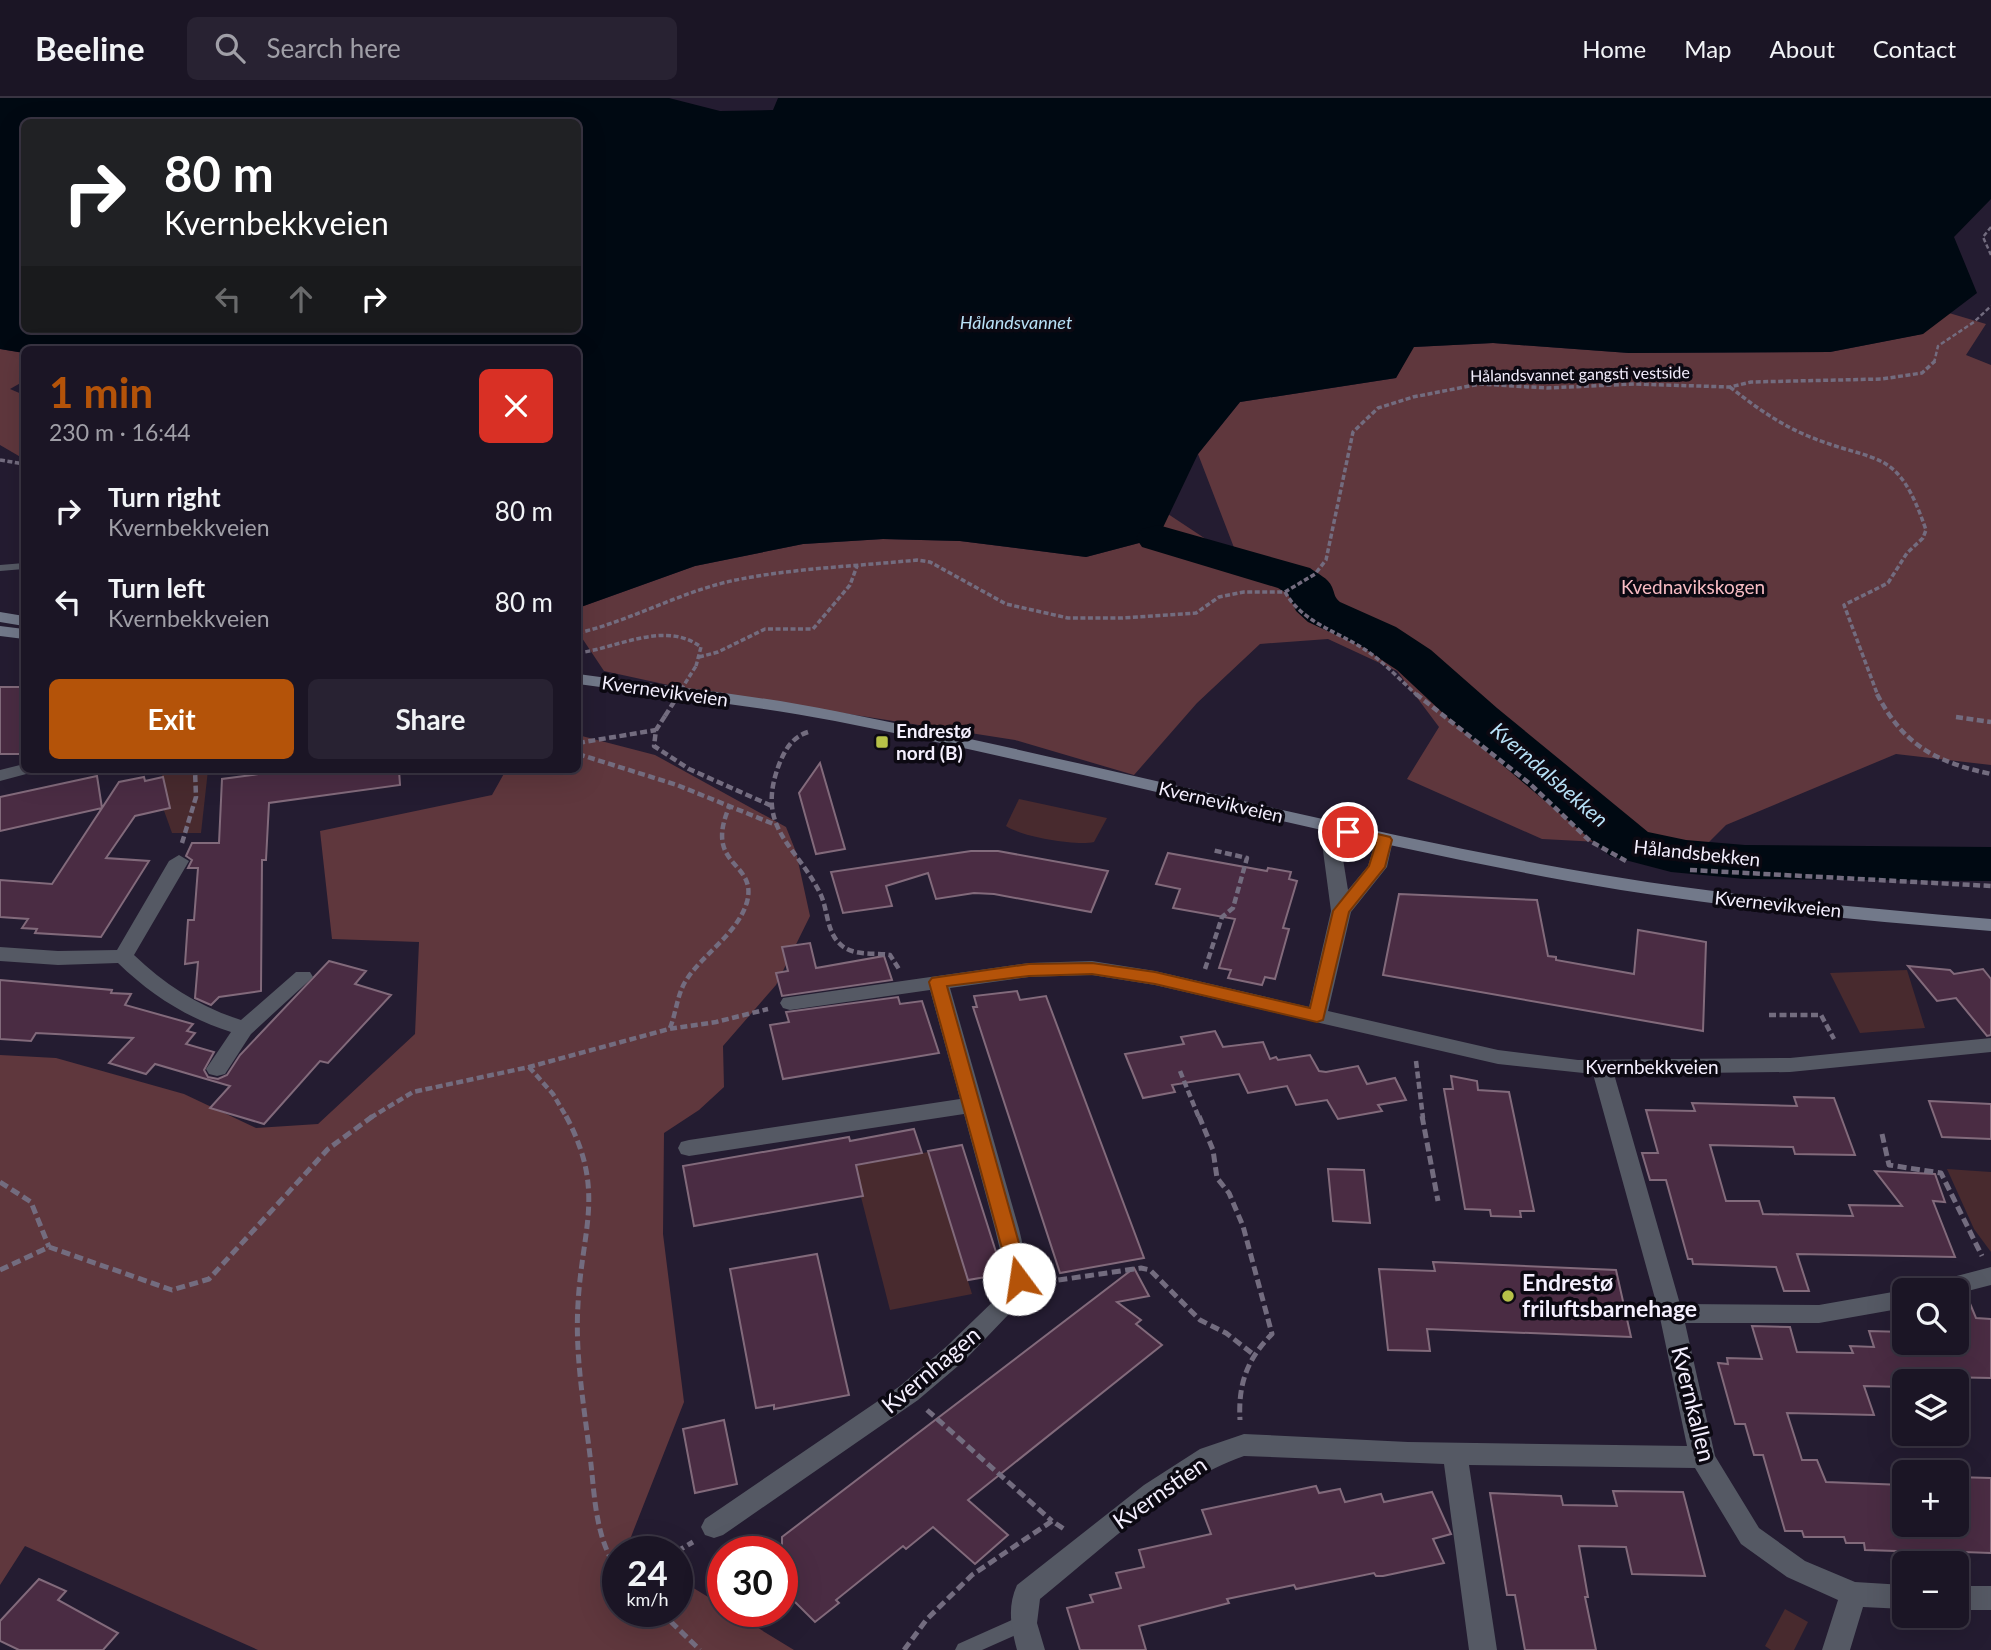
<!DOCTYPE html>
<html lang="en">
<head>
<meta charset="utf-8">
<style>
	:root { --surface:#1b1525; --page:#282232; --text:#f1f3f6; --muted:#a09fa7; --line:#393442; --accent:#b45309 }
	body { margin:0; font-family:Lato,sans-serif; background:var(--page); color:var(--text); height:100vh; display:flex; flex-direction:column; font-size:26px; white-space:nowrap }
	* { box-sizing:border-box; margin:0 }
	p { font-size:23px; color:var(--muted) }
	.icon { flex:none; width:38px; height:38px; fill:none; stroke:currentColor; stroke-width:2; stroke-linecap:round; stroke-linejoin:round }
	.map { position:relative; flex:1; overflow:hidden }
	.side { position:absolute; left:21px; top:248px; width:560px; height:427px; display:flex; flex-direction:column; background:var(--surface); border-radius:10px; box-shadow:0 7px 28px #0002,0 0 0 2px var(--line) }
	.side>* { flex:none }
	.top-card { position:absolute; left:21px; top:21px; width:560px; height:214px; border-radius:10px; box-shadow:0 7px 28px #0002,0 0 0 2px var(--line); background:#202124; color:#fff; overflow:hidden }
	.controls { position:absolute; left:1892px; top:1180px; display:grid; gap:14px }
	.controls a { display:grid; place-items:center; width:77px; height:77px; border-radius:10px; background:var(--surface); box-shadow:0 7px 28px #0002,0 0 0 2px var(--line); font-size:35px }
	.speed { position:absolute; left:602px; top:1438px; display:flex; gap:14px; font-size:35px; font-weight:700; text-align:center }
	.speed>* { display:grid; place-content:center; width:91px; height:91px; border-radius:50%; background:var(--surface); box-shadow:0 7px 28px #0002,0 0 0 2px var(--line); line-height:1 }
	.speed small { font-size:18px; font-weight:400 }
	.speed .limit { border:10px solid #d22; background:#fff; color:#111 }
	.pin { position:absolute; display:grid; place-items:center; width:60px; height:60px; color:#fff; margin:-30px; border:4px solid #fff; border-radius:50%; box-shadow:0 2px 7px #0007 }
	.me { position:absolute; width:77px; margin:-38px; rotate:346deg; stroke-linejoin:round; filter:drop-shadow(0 0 5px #0008) }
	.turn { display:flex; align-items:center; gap:24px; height:147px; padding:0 28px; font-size:32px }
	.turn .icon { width:91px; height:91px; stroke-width:2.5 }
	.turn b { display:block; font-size:49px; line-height:60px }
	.lanes { display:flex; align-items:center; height:66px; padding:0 28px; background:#0003; justify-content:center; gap:35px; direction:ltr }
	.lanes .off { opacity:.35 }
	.round { display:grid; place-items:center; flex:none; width:74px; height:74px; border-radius:10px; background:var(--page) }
	.overview { display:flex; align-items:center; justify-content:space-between; height:119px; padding:0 28px }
	h1 { font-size:42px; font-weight:700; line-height:52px; color:var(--accent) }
	.primary-button { display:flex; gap:14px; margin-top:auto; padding:14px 28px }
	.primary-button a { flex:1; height:80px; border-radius:10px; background:var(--accent); color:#fff; font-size:28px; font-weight:700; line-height:80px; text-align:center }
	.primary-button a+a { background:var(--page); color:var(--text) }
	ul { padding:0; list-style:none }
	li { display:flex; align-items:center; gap:21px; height:91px; padding:0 28px }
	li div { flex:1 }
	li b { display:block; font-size:26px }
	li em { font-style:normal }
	header { display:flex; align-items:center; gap:42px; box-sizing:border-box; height:98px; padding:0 35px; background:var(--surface); border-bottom:2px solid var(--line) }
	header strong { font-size:33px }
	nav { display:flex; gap:38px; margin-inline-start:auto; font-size:24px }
	.search { width:490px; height:63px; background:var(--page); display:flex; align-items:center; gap:18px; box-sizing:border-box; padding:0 24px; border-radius:10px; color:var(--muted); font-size:26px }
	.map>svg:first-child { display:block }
</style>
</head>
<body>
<header>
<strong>Beeline</strong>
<div class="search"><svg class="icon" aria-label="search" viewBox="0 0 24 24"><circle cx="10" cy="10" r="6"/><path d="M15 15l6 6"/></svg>Search here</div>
<nav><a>Home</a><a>Map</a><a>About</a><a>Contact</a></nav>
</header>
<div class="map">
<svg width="1991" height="1552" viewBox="0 0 1991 1552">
	<rect width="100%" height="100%" fill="#241c31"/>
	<!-- green -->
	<g fill="#482a2e">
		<path d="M162 672H208L201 735H172L162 707Z"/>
		<path d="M1019 701 1107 720 1094 744C1076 748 1022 739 1006 728Z"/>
		<path d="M1907 872 1925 930 1860 935 1830 875Z"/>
		<path d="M928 1054 972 1196 890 1212 861 1099 863 1098 856 1068Z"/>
		<path d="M1947 1071 1991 1074V1154L1974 1131Z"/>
		<path d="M1785 1511 1808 1524 1794 1552H1771L1765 1548Z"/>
	</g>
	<!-- forest -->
	<g fill="#5f373d">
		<path d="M1949 215 1986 226 1966 257 1991 267V667L1896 656 1726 727 1705 748H1672L1621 734 1438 579 1287 473 1238 460 1198 356 1240 304 1396 280 1413 249 1493 245 1629 255 1830 254 1922 236Z"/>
		<path d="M0 251 24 255V283L10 291 24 297V361L0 347Z"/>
		<path d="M1168 416 1248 469 1295 487 1302 495 1304 509 1370 541 1407 566 1618 745 1542 741 1407 681 1439 629 1397 573 1328 541 1260 546 1197 605 1134 677 1015 642 682 590 604 573 578 534V510L695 468 803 446 883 441 960 443 1086 459 1158 440Z"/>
		<path d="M578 637 655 657 786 729 796 754 810 818 776 887 723 948 724 989 699 1012 664 1035 663 1136 684 1304 627 1449 635 1454H618V1514H677V1480L723 1508V1514H732L794 1552H258L25 1448 0 1487V957L56 960 184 996 256 1030 318 1026 415 936 419 844 332 841 320 733 492 697 506 672H578Z"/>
	</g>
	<!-- water -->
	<path fill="#000912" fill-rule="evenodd" d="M0 0H669L720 13 773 12 778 0H1991V101L1954 139 1977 195 1923 236 1830 254 1629 255 1493 245 1414 249 1396 280 1240 304 1198 356 1158 440 1086 459 960 443 883 441 803 446 695 468 578 510V252H24V255L0 251ZM24 24H578V231H24Z"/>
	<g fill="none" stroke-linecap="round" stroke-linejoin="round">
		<!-- river -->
		<path fill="#000912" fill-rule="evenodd" d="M1158 427 1310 470C1318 476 1328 480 1332 489 1335 496 1334 499 1340 504L1396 529 1431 552 1497 610 1648 734 1686 742 1745 747 1991 749V783L1745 781 1671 774 1610 758 1461 632 1397 572 1362 549 1308 524 1296 513 1288 496 1278 490 1142 449 1136 440 1142 431Z"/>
	</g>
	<!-- building -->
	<g fill="#4a2c43" stroke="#826a7b" stroke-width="2">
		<rect x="0" y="589" width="24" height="67"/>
		<path d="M820 665 845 751 816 756 799 695Z"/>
		<path d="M259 672H399L400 687 269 705 266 762H262L261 893 219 899 211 907 195 900 198 864 185 866 188 822H194L198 770H188L192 762 186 758 192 745H219L222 681 259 676Z"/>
		<path d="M97 678 102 710 119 684 144 679 145 683 163 679 170 710 135 718 106 760 149 763 101 839 35 835 37 831 22 830 28 821 0 819V782L52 786 102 710 0 733V699Z"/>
		<path d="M971 753H998L1108 773 1091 814 994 796 974 795 936 801 928 775 886 788 892 808 843 815 831 774Z"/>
		<path d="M1168 755 1267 773 1268 770 1291 774 1289 781 1297 783 1283 830 1289 831 1275 881 1265 879 1262 887 1228 880 1231 872 1219 870 1235 821 1173 810 1180 791 1156 786Z"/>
		<path d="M1399 796 1537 802 1548 858 1556 859V862L1634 876 1638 832 1706 844 1703 933 1383 877Z"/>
		<path d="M810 845 816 870 884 858 892 882 782 898 776 875 788 873 782 849Z"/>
		<path d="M329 863 366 873 355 886 391 897 328 965 320 963 264 1026 210 1010 230 988 155 966 146 976 109 965 133 940 36 935 31 943 0 941V882L112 892 111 895 131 896 125 907 193 926 187 933 195 935 186 946 214 954 204 972 208 979 218 981 227 977 240 957Z"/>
		<path d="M1908 868 1950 872 1954 876 1983 871 1991 881V937L1987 938 1956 900 1937 903Z"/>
		<path d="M1017 893 1020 902 1046 898 1144 1160 1060 1175 973 909H977L974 898Z"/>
		<path d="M898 899 900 906 922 903 939 955 783 981 770 927 789 924 786 914Z"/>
		<path d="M1215 933 1223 949 1263 944 1270 961 1276 959 1278 962 1310 957 1319 973 1326 974 1358 968 1367 986 1395 980 1406 1002 1378 1007 1382 1013 1338 1021 1327 1002 1296 1007 1287 988 1248 995 1239 976 1172 987 1175 994 1143 1000 1125 956 1184 946 1181 939Z"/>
		<path d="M1451 978 1477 983 1478 992 1509 994 1534 1113H1520L1521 1119 1491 1118 1490 1112 1465 1111 1444 991H1453Z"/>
		<path d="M1794 999 1834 1000 1855 1057 1795 1056 1793 1049 1710 1047 1726 1103H1759L1763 1116 1853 1118 1849 1107 1902 1108 1875 1073 1935 1076 1945 1104 1933 1103 1955 1159 1797 1156 1809 1193H1784L1776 1169 1693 1166 1692 1161H1688L1666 1082H1650L1642 1055H1658L1646 1012 1695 1013 1692 1005 1797 1008Z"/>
		<path d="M1929 1003 1991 1006V1041L1942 1039Z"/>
		<path d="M914 1031 922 1055 856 1067 863 1098 694 1128 683 1068 849 1039 850 1043Z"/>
		<path d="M962 1047 1003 1176 968 1182 928 1053Z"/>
		<path d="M1328 1071 1364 1072 1370 1125 1333 1123Z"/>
		<path d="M817 1156 849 1297 774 1311V1307L756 1310 730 1171Z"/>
		<path d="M1433 1164 1616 1172 1631 1239 1427 1231 1430 1253 1388 1252 1379 1171 1435 1173Z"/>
		<path d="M1134 1170 1149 1198 1117 1204 1141 1222 1136 1226 1162 1247 968 1402 1008 1437 975 1466 933 1429 906 1451 903 1448 836 1502 839 1505 815 1524 782 1491V1439Z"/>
		<path d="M1966 1196 1976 1220 1991 1221V1280L1943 1279 1945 1283H1904V1289L1864 1288 1874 1317 1787 1315 1802 1362H1817L1826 1384 1904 1387V1426H1956V1379L1991 1380V1455L1964 1454 1968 1465H1931L1927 1454 1865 1452 1864 1445H1846L1844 1439H1804L1802 1433H1785L1763 1357H1754L1745 1326H1735L1718 1265 1728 1266 1727 1260 1762 1261 1752 1228 1790 1229 1797 1254 1853 1255 1850 1248 1874 1249 1869 1233 1904 1234V1244H1956V1199Z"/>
		<path d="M724 1322 737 1386 695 1395 683 1331Z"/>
		<path d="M1316 1388 1319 1395 1340 1391 1345 1404 1381 1396 1384 1404 1432 1394 1451 1436 1433 1441 1444 1465 1383 1478H1376L1374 1475 1296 1491 1294 1487 1227 1501 1229 1505 1139 1528 1146 1552H1080L1067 1510 1093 1504 1090 1497 1121 1490 1116 1475 1144 1469 1139 1452 1211 1436 1202 1412Z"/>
		<path d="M1613 1393 1683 1394 1705 1478 1632 1476 1626 1449 1579 1448 1588 1499H1585L1596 1552H1525L1515 1497H1507L1490 1395 1561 1398 1563 1407 1617 1408Z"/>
		<path d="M39 1481 66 1493 58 1502 118 1535 103 1552H19L0 1543V1523Z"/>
	</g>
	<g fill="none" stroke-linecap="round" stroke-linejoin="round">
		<!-- path-far3 -->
		<g stroke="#736c7f" stroke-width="2.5" stroke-dasharray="4.5 2.5" stroke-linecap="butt">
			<path d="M1991 129 1983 139 1991 157"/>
			<path d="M1934 265 1938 248 1974 224 1991 208"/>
		</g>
		<!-- path-far2 -->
		<g stroke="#736c7f" stroke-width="3.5" stroke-dasharray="5 2.5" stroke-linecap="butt">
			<path d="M1730 289C1754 308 1779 326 1808 338 1878 367 1897 347 1926 432L1923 440 1907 455 1888 485 1844 507 1878 598"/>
			<path d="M0 362 24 366"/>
			<path d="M1285 494C1302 524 1336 533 1364 551 1383 563 1401 583 1418 598"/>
			<path d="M578 535C634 522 685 491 741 481 798 470 859 468 917 462L930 464 1006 506 1068 520H1122L1196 515 1219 499 1244 494H1285L1315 476 1326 462 1353 334 1378 310 1413 299 1480 286 1547 290 1634 286 1730 289 1751 284 1882 281 1922 275 1935 263"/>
			<path d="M578 555C618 550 665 522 701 549L696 568"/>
			<path d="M699 559 718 554 765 531H813L850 487 857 468"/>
		</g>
		<!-- path-far1 -->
		<g stroke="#736c7f" stroke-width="4.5" stroke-dasharray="7 3.5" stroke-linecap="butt">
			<path d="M1416 596 1529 685 1590 743 1626 763"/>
			<path d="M1877 596C1904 648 1936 664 1991 676"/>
			<path d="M665 618 656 632 654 648 689 671 772 708"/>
			<path d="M1956 619 1991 624"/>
			<path d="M808 634C793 639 786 650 780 664 754 730 795 745 820 795 828 811 826 832 839 845 852 859 873 854 890 857L899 871"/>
			<path d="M578 645 656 632"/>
			<path d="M578 656 677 687 776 727"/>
			<path d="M182 745 196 699 195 672"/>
			<path d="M1690 772 1991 788"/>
			<path d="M1205 871 1222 819 1233 810 1247 760 1212 752"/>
			<path d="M1769 917H1821L1834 941"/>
			<path d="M670 930C676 915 677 898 685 884 702 856 737 837 747 804 758 762 702 770 730 707"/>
			<path d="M1416 963 1423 1020"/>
			<path d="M529 969 553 996 567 1020"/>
			<path d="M1180 973 1199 1020"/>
			<path d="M370 1020 413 994 529 969 669 931 716 924 768 911"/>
		</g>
		<!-- path -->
		<g stroke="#736c7f" stroke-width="5" stroke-dasharray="9 4.5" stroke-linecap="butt">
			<path d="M566 1018C606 1093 582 1130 578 1206 575 1254 583 1302 589 1350 595 1392 593 1436 618 1473"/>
			<path d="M1199 1018 1213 1052 1217 1080 1229 1095 1243 1128 1272 1236C1247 1261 1238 1286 1240 1322"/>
			<path d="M1422 1018 1438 1103"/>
			<path d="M1882 1036 1889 1067 1941 1075 1982 1158"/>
			<path d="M0 1084 31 1104 49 1149"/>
			<path d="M0 1172 49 1149 172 1192 209 1181 328 1051 373 1018"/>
			<path d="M1045 1184 1141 1170 1150 1172 1200 1222 1226 1235 1253 1256"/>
			<path d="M927 1312 1052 1423"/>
			<path d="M676 1454 693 1444"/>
			<path d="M661 1514 700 1552"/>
			<path d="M904 1552 927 1521 972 1477 1052 1423 1064 1431"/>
		</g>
		<!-- service -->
		<g fill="#555964" fill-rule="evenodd">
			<path d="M24 465V471L0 473V467Z"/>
			<path d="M1023 1517 1029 1519 1032 1525 1029 1531 982 1552H955L958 1546Z"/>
		</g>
		<!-- minor -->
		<g fill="#555964" fill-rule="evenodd">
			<path d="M24 666V672H32L30 675 0 683V672Z"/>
			<path d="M1329 724 1338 730 1348 792 1368 768 1377 738 1384 736 1393 742 1387 769 1351 814 1328 913 1498 952 1578 962 1790 960 1991 940V954L1790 974 1614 976 1680 1206 1819 1207 1904 1192V1210L1819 1225H1685L1715 1358 1759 1430 1805 1463 1855 1484 1904 1487V1511L1863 1509 1850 1552H1822L1838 1502 1787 1479 1741 1446 1695 1370 1469 1367 1497 1552H1469L1444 1366 1244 1358C1171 1383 1100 1453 1040 1501L1037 1525 1045 1552H1017C1011 1529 1007 1509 1017 1487L1144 1387 1200 1351 1244 1336 1408 1344 1687 1348 1659 1215 1593 976 1498 966 1155 887 1092 877 1029 879 950 890 1019 1131 1031 1181 1030 1194 965 1262 918 1302 723 1437 714 1440 705 1437 701 1429 705 1421 900 1288 947 1248 1006 1191 1007 1181 995 1131 964 1016 689 1058 681 1056 678 1050 681 1044 689 1042 960 1001 930 892 790 912 783 910 780 905 783 900 1029 865 1092 863 1155 873 1309 909 1331 813 1320 730Z"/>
			<path d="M179 757 189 763 134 857C165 887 200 909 241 922L296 874H310L313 879 251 936 225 976 217 978 209 976 206 971 231 934C187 920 151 897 118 865L58 867 0 863V849L58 853 117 852 169 763Z"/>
			<path d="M1991 1169V1187L1956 1196V1192H1926L1930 1185Z"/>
			<rect x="1956" y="1488" width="35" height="24"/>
		</g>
		<!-- secondary -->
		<g fill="#72798a" fill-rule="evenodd">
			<path d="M0 514 24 518V528L0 524Z"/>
			<path d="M0 528 24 531V541L0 538Z"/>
			<path d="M578 576C663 588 750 596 835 613 1081 661 1322 727 1568 771 1708 796 1850 809 1991 821V833C1850 822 1708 808 1568 783 1322 738 1081 672 835 623 750 607 663 598 578 586Z"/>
		</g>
		<!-- path-bridge-far1 -->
		<path stroke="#736c7f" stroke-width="3.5" stroke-dasharray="5 2.5" stroke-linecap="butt" d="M677 598 696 568"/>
		<!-- path-bridge -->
		<path stroke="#736c7f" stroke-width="4.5" stroke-dasharray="7 3.5" stroke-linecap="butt" d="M665 618 679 596"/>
	</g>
	<!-- route -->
	<path fill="#b45309" stroke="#753606" stroke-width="2" d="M1348 729 1390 739 1392 742 1385 769 1349 814 1323 922 1317 924 1155 886 1092 876 1029 878 947 888 1029 1181 1026 1187 1019 1189 1012 1187 929 884 932 880 1029 866 1092 865 1155 874 1310 910 1333 813 1369 768 1376 745 1342 738 1340 734Z"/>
	<!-- markers -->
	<g fill="#b7c148" stroke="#0c0912" stroke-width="2.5">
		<rect x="875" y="637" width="14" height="14" rx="3.5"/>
		<circle cx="1508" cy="1198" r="7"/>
	</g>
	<g text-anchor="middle" stroke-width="7" stroke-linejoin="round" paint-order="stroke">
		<!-- far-street labels -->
		<g font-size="16" fill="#f4effe" stroke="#0c0912">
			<text transform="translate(1580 276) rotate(-1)" y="6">Hålandsvannet gangsti vestside</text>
		</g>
		<!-- far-water labels -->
		<g font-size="18" font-style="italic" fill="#b8e1f7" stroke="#0c0912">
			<text x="1016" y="231">Hålandsvannet</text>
		</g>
		<!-- park labels -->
		<g font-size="19" fill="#f8bcc3" stroke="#0c0912">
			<text x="1693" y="496">Kvednavikskogen</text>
		</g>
		<!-- street labels -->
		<g font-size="19" fill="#f4effe" stroke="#0c0912">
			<text transform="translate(665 593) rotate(8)" y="7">Kvernevikveien</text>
			<text transform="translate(1221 704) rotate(13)" y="7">Kvernevikveien</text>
			<text transform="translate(1697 755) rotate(6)" y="7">Hålandsbekken</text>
			<text transform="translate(1778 806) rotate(6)" y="7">Kvernevikveien</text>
			<text x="1652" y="976">Kvernbekkveien</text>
		</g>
		<!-- poi labels -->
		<g font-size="19" font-weight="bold" fill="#f4effe" stroke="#0c0912" text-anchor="start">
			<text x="896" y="640">Endrestø<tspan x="896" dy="22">nord (B)</tspan></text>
		</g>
		<!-- water labels -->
		<g font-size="21" font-style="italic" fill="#b8e1f7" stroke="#0c0912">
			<text transform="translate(1549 677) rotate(41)" y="7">Kverndalsbekken</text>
		</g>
		<!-- near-poi labels -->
		<g font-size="23" font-weight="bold" fill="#f4effe" stroke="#0c0912" text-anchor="start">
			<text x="1522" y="1193">Endrestø<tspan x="1522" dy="26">friluftsbarnehage</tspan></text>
		</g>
		<!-- near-street labels -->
		<g font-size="23" fill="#f4effe" stroke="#0c0912">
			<text transform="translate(931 1272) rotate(-40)" y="8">Kvernhagen</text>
			<text transform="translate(1693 1306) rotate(76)" y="8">Kvernkallen</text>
			<text transform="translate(1160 1395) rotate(-35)" y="8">Kvernstien</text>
		</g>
	</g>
</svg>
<div class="controls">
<a><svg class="icon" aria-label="search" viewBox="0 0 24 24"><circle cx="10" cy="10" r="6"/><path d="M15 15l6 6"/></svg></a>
<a><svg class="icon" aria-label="layers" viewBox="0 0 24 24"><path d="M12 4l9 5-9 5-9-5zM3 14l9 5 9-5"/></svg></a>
<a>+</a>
<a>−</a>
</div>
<div class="speed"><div>24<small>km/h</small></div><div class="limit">30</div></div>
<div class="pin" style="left:1348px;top:734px;background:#d93025"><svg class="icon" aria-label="arrive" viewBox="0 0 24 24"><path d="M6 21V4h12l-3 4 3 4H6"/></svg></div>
<svg class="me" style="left:1019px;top:1181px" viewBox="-20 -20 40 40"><circle r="19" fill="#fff"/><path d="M0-13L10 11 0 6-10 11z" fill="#b45309"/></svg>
<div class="top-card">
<div class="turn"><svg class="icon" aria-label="right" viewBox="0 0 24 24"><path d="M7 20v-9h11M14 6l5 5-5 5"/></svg><div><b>80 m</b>Kvernbekkveien</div></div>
<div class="lanes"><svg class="icon off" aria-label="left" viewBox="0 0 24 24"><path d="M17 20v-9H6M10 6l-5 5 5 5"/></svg><svg class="icon off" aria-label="ahead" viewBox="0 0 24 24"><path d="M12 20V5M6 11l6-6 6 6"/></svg><svg class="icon" aria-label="right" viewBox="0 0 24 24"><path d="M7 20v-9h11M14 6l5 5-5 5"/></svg></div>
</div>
<section class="side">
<div class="overview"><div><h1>1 min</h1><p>230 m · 16:44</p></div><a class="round" style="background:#d93025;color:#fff"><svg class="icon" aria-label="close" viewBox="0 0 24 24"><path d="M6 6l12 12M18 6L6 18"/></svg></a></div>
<ul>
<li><svg class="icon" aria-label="right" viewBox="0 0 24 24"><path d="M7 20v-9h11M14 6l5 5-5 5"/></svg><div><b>Turn right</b><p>Kvernbekkveien</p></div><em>80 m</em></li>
<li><svg class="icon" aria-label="left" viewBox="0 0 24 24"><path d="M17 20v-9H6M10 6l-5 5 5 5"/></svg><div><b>Turn left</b><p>Kvernbekkveien</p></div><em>80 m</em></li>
</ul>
<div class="primary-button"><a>Exit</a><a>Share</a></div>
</section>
</div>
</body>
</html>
